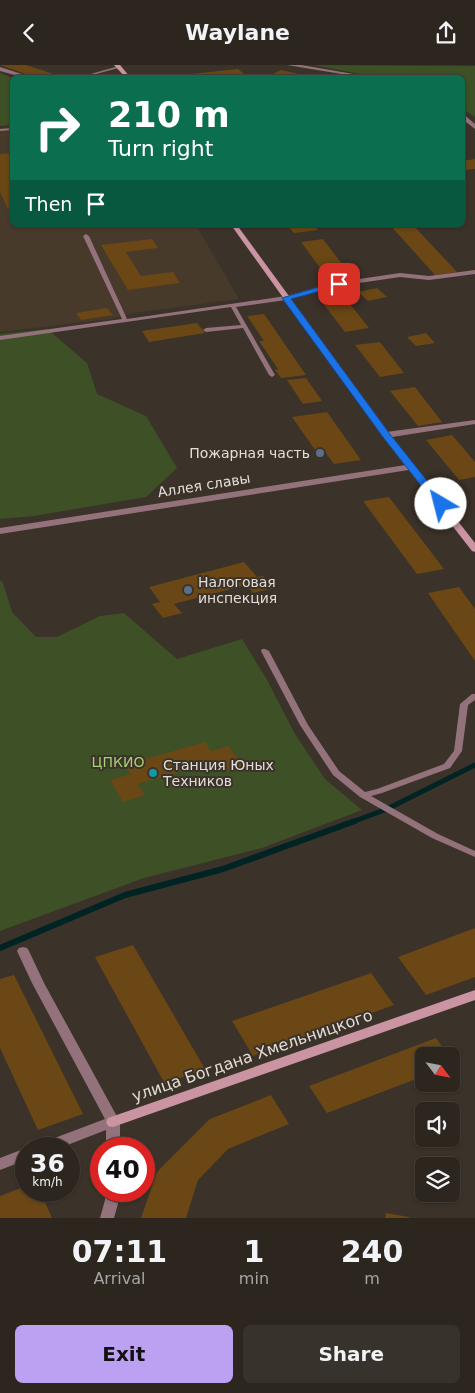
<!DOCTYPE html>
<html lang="en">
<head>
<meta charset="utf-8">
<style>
	:root { --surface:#2c261f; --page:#38322c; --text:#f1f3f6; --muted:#a6a5a4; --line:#48433d; --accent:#bca0f2 }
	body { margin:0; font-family:"DejaVu Sans",sans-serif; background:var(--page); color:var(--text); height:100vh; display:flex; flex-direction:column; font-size:19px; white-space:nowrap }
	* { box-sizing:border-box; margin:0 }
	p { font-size:16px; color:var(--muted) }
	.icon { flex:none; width:28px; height:28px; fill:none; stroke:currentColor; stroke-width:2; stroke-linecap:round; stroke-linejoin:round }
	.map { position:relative; height:1153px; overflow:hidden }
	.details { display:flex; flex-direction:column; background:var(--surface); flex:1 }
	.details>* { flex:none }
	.hud { position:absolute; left:10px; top:10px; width:455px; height:152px; border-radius:8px; box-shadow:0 1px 4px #0004,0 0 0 1px var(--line); background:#0b6e4f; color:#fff; overflow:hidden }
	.needle { width:32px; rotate:122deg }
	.buttons { position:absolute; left:415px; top:982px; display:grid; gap:10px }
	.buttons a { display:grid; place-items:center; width:45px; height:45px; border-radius:8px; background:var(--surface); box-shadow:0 1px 4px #0004,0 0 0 1px var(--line); font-size:25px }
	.speed { position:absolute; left:15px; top:1072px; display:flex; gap:10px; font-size:25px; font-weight:700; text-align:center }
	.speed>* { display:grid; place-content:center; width:65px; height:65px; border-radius:50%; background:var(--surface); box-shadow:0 1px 4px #0004,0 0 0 1px var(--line); line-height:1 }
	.speed small { font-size:12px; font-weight:400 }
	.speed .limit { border:8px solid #d22; background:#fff; color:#111 }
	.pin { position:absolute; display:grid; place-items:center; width:42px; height:42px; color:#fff; margin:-21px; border-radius:10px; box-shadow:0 2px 8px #0006 }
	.me { position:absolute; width:55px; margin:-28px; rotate:323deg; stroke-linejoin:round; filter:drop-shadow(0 0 4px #0008) }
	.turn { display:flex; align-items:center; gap:18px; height:105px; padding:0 15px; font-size:22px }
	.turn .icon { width:65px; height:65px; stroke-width:2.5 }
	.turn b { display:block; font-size:35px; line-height:42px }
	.then { display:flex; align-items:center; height:48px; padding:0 15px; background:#0003; gap:10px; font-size:19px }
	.eta { display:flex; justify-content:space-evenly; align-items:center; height:85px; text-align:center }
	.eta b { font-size:30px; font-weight:600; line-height:35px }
	.button { display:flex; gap:10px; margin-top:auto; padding:10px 15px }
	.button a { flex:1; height:58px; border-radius:8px; background:var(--accent); color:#111; font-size:20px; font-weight:600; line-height:58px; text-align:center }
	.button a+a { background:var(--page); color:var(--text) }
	header { display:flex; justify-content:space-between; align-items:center; height:65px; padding:0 15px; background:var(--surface); font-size:22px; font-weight:600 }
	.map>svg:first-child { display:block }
</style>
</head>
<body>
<header><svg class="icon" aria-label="back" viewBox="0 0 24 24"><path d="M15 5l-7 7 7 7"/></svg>Waylane<svg class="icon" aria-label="share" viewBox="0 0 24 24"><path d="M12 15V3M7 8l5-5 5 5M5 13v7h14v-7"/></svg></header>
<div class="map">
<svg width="475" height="1153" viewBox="0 0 475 1153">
	<rect width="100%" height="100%" fill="#3b3229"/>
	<!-- built -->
	<path fill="#473a2b" d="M12 62V160H196L239 234 133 248 110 254 0 267V63Z"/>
	<!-- green -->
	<g fill="#3d5026">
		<path d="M313 0 475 1V52L463 44 462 12H376Z"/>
		<path d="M0 8 12 13V60L0 61Z"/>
		<path d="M47 264 87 298 97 329 146 351 177 403 146 432 34 451 0 454V269Z"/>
		<path d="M0 515 3 518 12 547 36 572H57L100 551 124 548 177 594 242 574 266 613 295 669 325 714 362 745 262 783 144 813 0 866Z"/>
	</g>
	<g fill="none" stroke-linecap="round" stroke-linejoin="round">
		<!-- stream-far1 -->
		<path stroke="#002324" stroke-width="5" d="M352 757 387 744 475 700"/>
		<!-- stream -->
		<path stroke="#002324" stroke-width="6" d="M0 883 125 830 223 804 355 756"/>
	</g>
	<!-- building -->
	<g fill="#6a4715">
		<path d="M0 0H26L63 12H34Z"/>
		<path d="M238 4 245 10 221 12H162Z"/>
		<path d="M281 5 312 12H281L271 10Z"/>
		<path d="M12 88V143L8 144 0 127V89Z"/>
		<path d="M475 94V104L462 105V96Z"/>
		<path d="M287 160H313L318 165 294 168Z"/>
		<path d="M390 160H413L457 207 435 210Z"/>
		<path d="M152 174 158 183 126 187 141 211 173 207 180 218 128 225 101 180Z"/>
		<path d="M323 174 355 216 332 219 301 177Z"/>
		<path d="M377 223 387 232 368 236 358 227Z"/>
		<path d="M346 234 369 263 345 267 322 237Z"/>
		<path d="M107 243 113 250 81 255 76 248Z"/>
		<path d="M264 249 306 310 281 313 275 305 278 304 259 276H264L247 251Z"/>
		<path d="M197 258 205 268 149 277 142 266Z"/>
		<path d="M426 268 435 278 416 281 407 272Z"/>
		<path d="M380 277 404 308 380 312 355 280Z"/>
		<path d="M306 313 322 336 303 339 287 315Z"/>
		<path d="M415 322 442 357 418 361 390 326Z"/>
		<path d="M327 347 361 395 334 399 323 384 315 385 292 352Z"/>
		<path d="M452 370 475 397V412L459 415 426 375Z"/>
		<path d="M389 432 444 504 417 509 363 436Z"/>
		<path d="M244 497 257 512 263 511 274 523 253 528 246 520 174 539 182 548 163 553 152 539 160 537 149 522Z"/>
		<path d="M459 522 475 544V596L428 528Z"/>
		<path d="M205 677 211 686 229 681 242 700 223 706 216 696 138 719 145 730 123 737 110 715 131 709 125 700Z"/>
		<path d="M475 863V912L426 930 398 892Z"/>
		<path d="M133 880 205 1004 165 1019 95 892Z"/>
		<path d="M371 908 394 940 253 991 232 956Z"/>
		<path d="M14 910 83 1049 38 1065 0 983V914Z"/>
		<path d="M436 973 449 991H424V1011L327 1048 309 1021Z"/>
		<path d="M271 1030 289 1059 228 1084 198 1115 186 1153H141L157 1107 210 1054Z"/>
		<path d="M26 1121V1126H40L52 1153H0V1131Z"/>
		<path d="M386 1148 409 1152V1153H385Z"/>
	</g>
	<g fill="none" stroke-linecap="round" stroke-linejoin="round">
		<!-- lane -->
		<g fill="#94727b" fill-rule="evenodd">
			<path d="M119 1 122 2 85 12H80Z"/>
			<path d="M12 63V65L0 66V64Z"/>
			<path d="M86 169 89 171 127 254 286 231 339 217 400 208 429 211 475 205V209L429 215 400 212 339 221 286 235 236 242 275 310 272 312 269 310 243 263 206 267 203 265 206 263 241 260 231 242 0 275V271L122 254 83 171Z"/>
			<path d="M262 584H265L269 586 308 660 339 706 365 727 377 724 444 699 454 686 460 639 472 629H475V635L468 640 462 686 450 703 382 728 371 731 438 769 475 786V792L432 773 360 732 333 710 300 660 261 586Z"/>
		</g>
		<!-- street -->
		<g fill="#94727b" fill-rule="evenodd">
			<path d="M287 0H301L371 12H360Z"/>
			<path d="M0 2 28 11 29 12H22L0 6Z"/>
			<path d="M462 48 475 59V64L462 54Z"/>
			<path d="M475 355V359L386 373 382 370 386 367Z"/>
			<path d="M412 399 416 402 415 404 0 469V463Z"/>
			<path d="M23 882 27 883 29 886 44 918 120 1057V1084H106V1065L57 1084H34L36 1080 105 1054 32 918 17 886 19 883Z"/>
			<path d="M26 1083 27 1084 26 1095 0 1105V1093Z"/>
			<path d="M105 1126H119V1135L114 1153H100L105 1135Z"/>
		</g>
		<!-- secondary -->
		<g fill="#ca94a3" fill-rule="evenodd">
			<path d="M114 0H120L130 12H125Z"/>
			<path d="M231 160H237L389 368 475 478V487L472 486 383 372Z"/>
			<path d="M475 925V935L113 1062 108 1061 106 1057 108 1053Z"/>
		</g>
	</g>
	<!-- route -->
	<path fill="#1a73e8" stroke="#114b97" d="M339 216 342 217V220L291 234 389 368 444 437V441H437L383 372 282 233Z"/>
	<!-- markers -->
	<g fill="#5c6f8a" stroke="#3b3229" stroke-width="2">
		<circle cx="320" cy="388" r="5"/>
		<circle cx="188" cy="525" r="5"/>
	</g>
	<circle fill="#0f9aa8" stroke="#3b3229" stroke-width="2" cx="153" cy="708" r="5"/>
	<g text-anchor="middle" stroke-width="4" stroke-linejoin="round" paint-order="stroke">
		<!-- poi labels -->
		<g font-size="14" fill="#e3ded8" stroke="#3b3229" text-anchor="start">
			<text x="310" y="393" text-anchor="end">Пожарная часть</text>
			<text x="198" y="522">Налоговая<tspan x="198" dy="16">инспекция</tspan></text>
			<text x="163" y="705">Станция Юных<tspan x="163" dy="16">Техников</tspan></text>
		</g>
		<!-- street labels -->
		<g font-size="14" fill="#e3ded8" stroke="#3b3229">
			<text transform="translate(204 420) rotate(-9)" y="5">Аллея славы</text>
		</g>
		<!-- park labels -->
		<g font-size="14" fill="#a5d073" stroke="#3b3229">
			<text x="118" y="702">ЦПКИО</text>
		</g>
		<!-- near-street labels -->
		<g font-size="16" fill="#e3ded8" stroke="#3b3229">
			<text transform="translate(252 990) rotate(-19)" y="6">улица Богдана Хмельницкого</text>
		</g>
	</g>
</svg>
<div class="buttons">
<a><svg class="needle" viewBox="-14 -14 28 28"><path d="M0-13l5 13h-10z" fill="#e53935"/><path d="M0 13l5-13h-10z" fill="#a6a5a4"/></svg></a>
<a><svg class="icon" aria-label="sound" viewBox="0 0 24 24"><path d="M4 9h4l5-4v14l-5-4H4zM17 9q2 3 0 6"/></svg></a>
<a><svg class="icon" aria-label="layers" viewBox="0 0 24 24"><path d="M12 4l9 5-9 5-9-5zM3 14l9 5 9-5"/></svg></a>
</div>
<div class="speed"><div>36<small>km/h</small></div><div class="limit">40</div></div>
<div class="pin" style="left:339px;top:219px;background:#d93025"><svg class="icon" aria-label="arrive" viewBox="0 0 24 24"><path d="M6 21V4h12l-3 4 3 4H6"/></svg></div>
<svg class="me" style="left:441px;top:439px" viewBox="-20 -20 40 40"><circle r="19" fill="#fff"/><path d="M0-13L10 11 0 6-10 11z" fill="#1a73e8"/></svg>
<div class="hud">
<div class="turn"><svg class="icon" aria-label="right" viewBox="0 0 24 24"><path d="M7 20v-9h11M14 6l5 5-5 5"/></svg><div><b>210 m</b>Turn right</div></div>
<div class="then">Then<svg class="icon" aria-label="arrive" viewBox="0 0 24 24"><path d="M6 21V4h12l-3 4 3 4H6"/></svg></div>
</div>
</div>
<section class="details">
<div class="eta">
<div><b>07:11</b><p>Arrival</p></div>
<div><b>1</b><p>min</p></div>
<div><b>240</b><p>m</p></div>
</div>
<div class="button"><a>Exit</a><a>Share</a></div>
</section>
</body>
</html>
